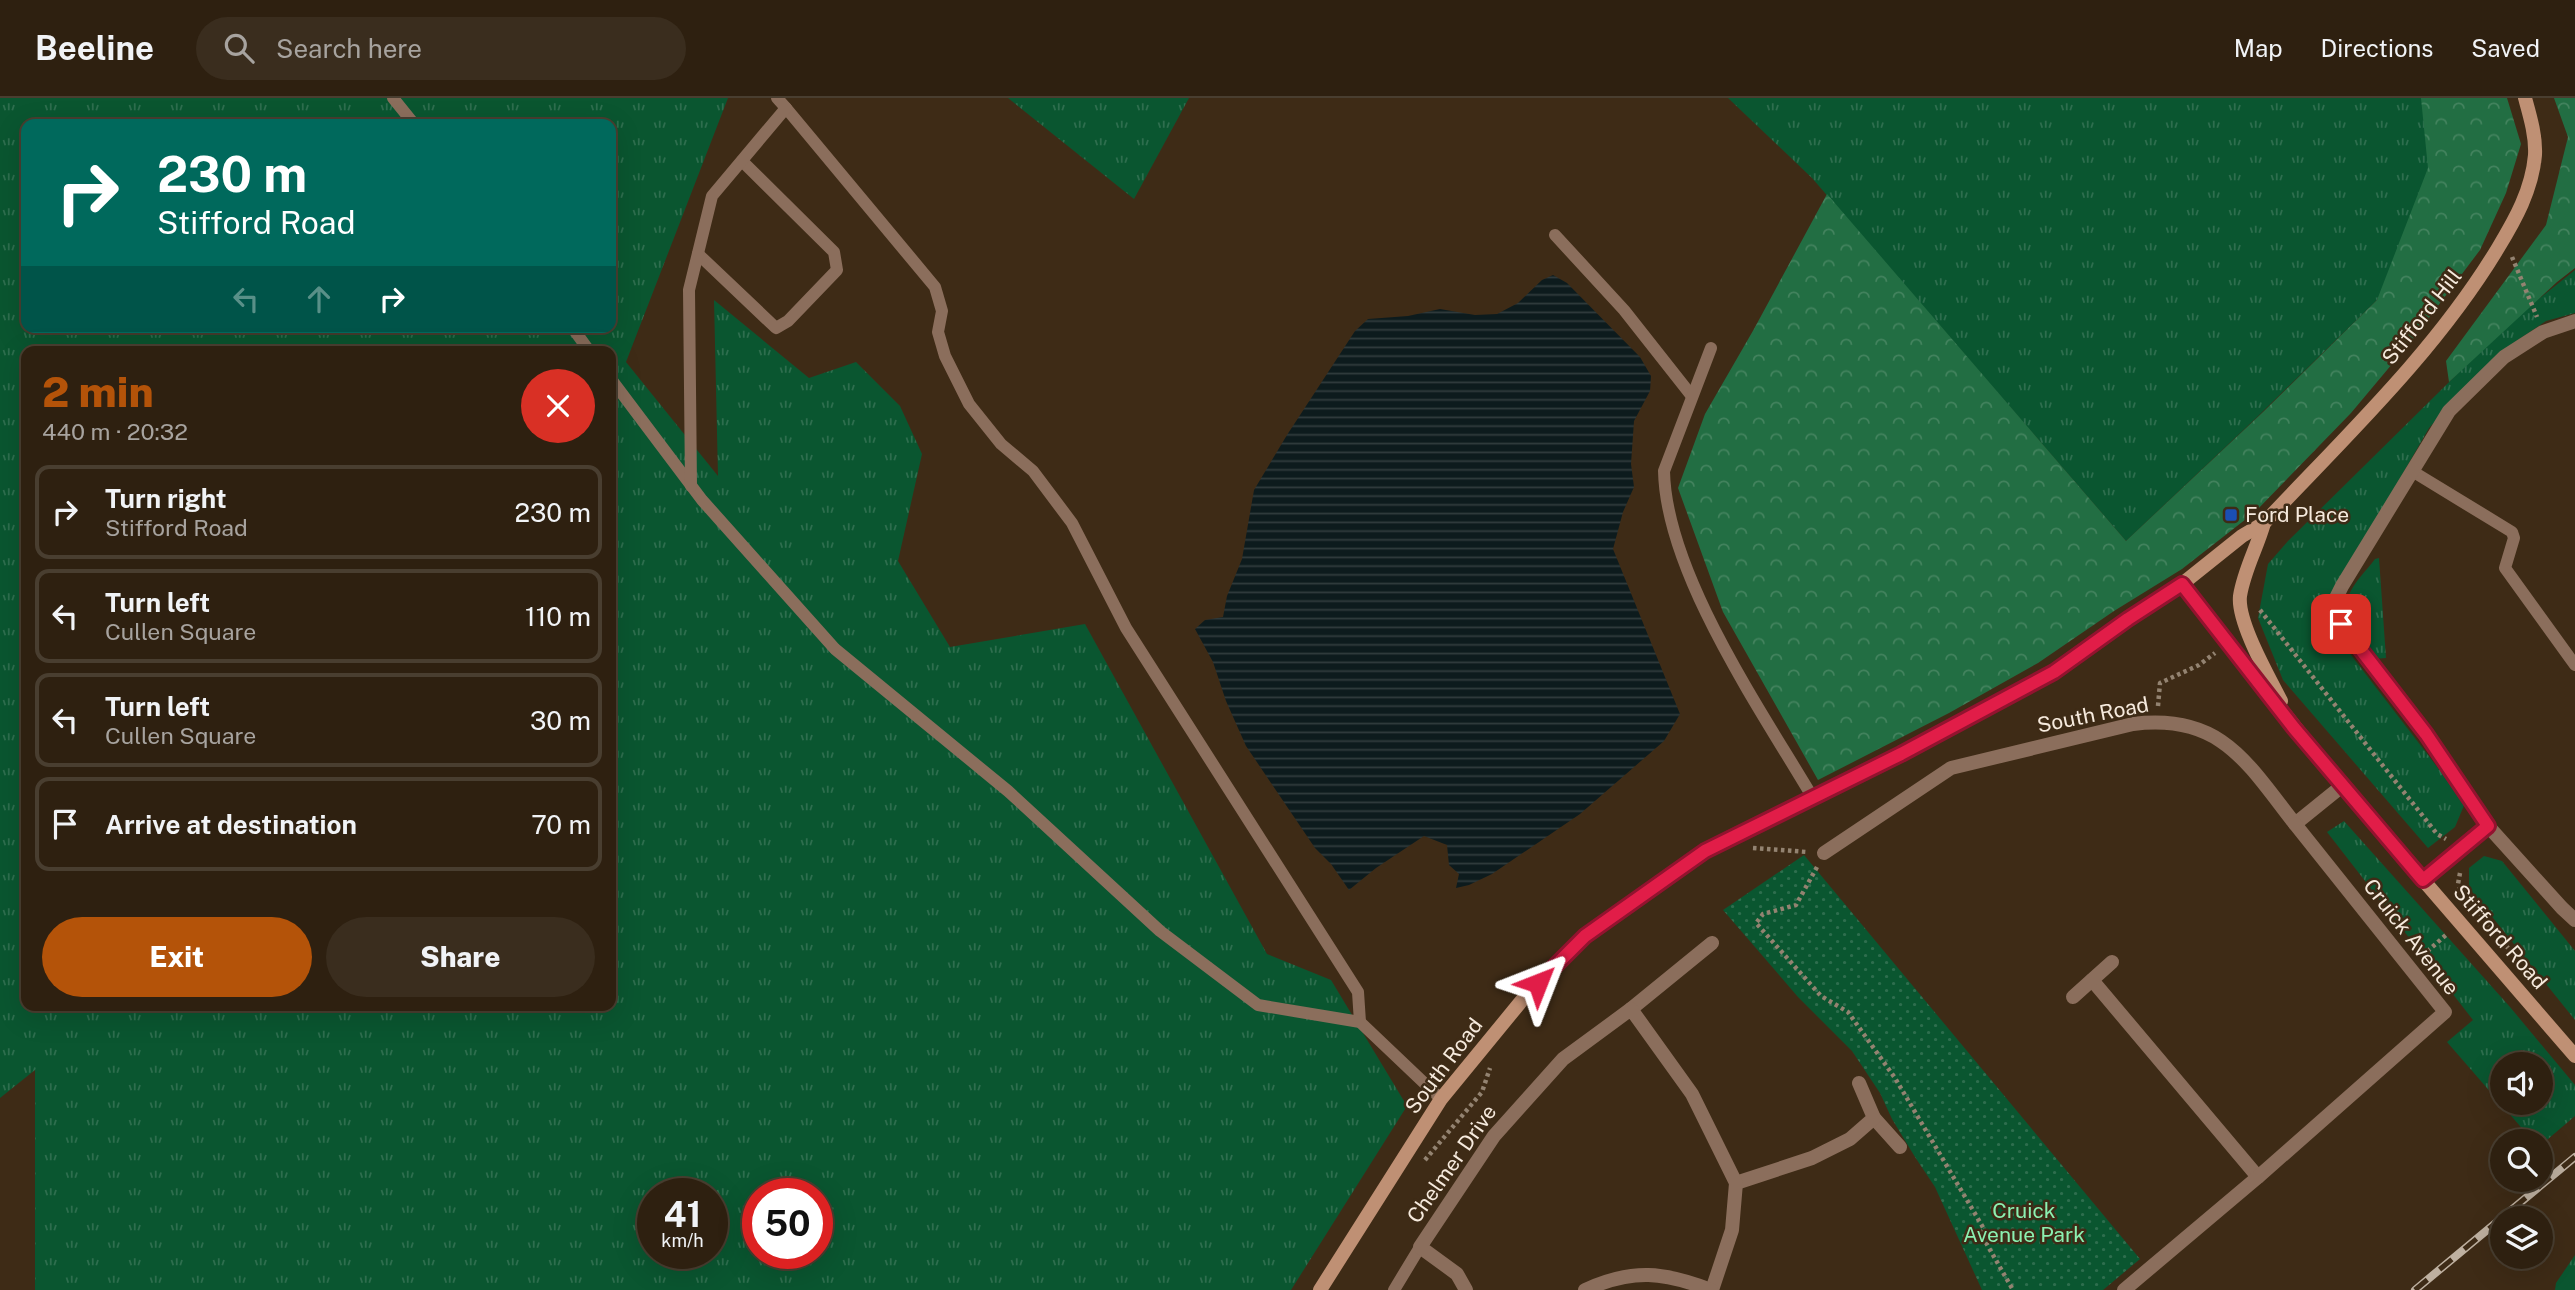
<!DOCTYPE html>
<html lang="en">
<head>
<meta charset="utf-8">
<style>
	:root { --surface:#2e2010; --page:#3a2d1e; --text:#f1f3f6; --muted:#a7a39f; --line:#493e30; --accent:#b45309 }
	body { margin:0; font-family:"Public Sans",sans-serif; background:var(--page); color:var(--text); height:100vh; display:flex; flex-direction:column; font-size:26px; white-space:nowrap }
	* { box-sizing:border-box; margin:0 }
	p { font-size:23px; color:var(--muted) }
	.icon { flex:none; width:38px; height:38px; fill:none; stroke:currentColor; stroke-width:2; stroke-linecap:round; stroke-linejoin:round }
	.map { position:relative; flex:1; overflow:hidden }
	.details { position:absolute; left:21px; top:248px; width:595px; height:665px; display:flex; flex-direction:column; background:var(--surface); border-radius:14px; box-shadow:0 7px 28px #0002,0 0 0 2px var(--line) }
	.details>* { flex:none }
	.guide { position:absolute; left:21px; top:21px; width:595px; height:214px; border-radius:14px; box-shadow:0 7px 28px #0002,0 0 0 2px var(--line); background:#00695c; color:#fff; overflow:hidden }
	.fabs { position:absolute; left:2490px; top:954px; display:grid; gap:14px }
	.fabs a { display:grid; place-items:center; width:63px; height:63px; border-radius:50%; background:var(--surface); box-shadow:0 7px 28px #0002,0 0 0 2px var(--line); font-size:35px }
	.speed { position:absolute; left:637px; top:1080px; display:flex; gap:14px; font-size:35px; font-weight:700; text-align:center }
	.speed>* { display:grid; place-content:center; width:91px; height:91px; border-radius:50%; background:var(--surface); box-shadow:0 7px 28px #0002,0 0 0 2px var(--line); line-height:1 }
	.speed small { font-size:18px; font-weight:400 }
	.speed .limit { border:10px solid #d22; background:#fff; color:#111 }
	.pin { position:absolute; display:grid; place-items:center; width:60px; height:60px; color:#fff; margin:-30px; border-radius:14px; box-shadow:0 4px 10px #0006 }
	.me { position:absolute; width:77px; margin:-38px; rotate:45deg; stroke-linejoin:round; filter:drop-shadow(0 0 5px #0008) }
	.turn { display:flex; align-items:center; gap:24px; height:147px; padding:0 21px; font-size:32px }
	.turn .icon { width:91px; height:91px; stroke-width:2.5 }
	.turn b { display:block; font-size:49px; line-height:60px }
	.lanes { display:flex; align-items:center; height:66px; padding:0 21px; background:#0003; justify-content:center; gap:35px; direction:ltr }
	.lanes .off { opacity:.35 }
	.round { display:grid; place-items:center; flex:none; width:74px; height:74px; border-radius:37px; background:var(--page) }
	.headline { display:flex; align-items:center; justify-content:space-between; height:119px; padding:0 21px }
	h1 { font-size:42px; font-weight:800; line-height:52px; color:var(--accent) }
	.primary-button { display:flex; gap:14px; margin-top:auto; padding:14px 21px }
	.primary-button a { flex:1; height:80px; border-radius:42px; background:var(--accent); color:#fff; font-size:28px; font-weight:800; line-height:80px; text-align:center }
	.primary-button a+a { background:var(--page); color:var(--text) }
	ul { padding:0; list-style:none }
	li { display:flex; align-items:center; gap:21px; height:94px; margin:0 14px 10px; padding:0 7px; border:4px solid var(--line); border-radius:14px }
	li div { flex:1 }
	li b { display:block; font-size:26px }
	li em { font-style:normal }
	header { display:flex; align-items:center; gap:42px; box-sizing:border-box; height:98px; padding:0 35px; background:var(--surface); border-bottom:2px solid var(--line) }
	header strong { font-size:33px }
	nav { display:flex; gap:38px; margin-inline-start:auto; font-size:24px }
	.search { width:490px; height:63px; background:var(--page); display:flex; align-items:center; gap:18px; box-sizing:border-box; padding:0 24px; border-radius:38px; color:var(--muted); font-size:26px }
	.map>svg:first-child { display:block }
</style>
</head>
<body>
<header>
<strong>Beeline</strong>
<div class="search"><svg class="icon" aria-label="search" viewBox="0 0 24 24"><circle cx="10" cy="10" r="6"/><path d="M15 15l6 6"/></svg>Search here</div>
<nav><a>Map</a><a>Directions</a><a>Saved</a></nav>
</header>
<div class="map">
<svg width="2575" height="1192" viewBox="0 0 2575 1192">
	<defs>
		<pattern id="grass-tufts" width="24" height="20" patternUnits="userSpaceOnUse" patternTransform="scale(1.75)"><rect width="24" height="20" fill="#0a5630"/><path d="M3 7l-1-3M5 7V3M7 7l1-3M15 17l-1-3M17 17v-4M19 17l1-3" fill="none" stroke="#2e6e4e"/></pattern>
		<pattern id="forest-crowns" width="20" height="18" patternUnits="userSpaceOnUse" patternTransform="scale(1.75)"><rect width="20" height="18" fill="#226e43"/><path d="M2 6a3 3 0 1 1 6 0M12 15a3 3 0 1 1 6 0" fill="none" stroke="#43835e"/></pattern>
		<pattern id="park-dots" width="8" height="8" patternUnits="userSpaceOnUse" patternTransform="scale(1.75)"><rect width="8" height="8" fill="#0a5630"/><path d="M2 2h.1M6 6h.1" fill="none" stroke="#2e6e4e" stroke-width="1.8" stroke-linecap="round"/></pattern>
		<pattern id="water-rules" width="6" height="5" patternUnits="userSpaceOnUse" patternTransform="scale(1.75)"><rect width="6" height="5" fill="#0d1b1d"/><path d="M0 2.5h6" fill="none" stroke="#313c3d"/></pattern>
	</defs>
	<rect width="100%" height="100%" fill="#3e2b16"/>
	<!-- grass -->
	<g fill="url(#grass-tufts)" fill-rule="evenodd">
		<path d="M0 0H728L626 264 718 378 714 202 809 280 856 264 900 308 922 356 898 463 950 549 1085 526 1267 856 1331 882 1407 1008 1291 1192H35V972L0 1000ZM26 26H611V229H26ZM26 254H611V908H26ZM653 1096H712V1155H653ZM758 1096H817V1155H758Z"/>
		<path d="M1008 0H1189L1134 101Z"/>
		<path d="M1728 0H2424L2437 78 2377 202 2255 321 2126 443 1812 80Z"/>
		<path d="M2575 172V215L2546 223 2500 254 2429 330 2321 518 2465 705 2455 729 2428 750 2283 582 2258 520 2268 466 2288 443 2511 223Z"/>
		<path d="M2379 460 2386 560 2373 561C2362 544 2339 519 2349 497 2354 484 2367 472 2375 461Z"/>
		<path d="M2344 723 2510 909 2575 987V1018L2541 1047V1043H2533L2447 944 2473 922 2327 734ZM2541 966V1004H2502V966Z"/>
		<path d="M2484 758 2502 763 2575 853V922L2469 790V770Z"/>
		<path d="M2575 1157V1192H2555L2556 1185Z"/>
	</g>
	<!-- forest -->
	<g fill="url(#forest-crowns)">
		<path d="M2421 0H2507L2521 46 2506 95 2480 152 2413 241 2351 315 2255 414 2182 471 2114 513 2038 565 1949 615 1818 682 1723 514 1678 390 1705 316 1754 231 1827 96 2126 443 2263 314 2377 202 2428 70Z"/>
		<path d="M2554 0H2575V170L2557 184 2449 284 2446 263 2546 127 2568 39Z"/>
	</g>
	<!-- park -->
	<path fill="url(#park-dots)" d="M1804 757 2140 1161 2103 1192H1982L1935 1089 1915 1059 1892 1021 1880 995 1852 953 1798 899 1723 812Z"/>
	<!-- water -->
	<path fill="url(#water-rules)" d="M1553 177 1567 185 1640 259 1651 278 1650 293 1634 323 1631 366 1634 389 1623 414 1613 451 1680 616 1664 643 1580 716 1492 776 1469 787 1456 790 1459 776 1449 767 1447 747 1424 738 1376 770 1349 792 1331 766 1315 750 1246 648 1226 603 1213 564 1195 531 1205 522 1223 519 1227 498 1242 461 1254 392 1287 337 1355 233 1368 221 1408 218 1440 211 1475 217 1497 216 1518 205 1542 182Z"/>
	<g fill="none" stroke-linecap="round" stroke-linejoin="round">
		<!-- path -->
		<g stroke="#938371" stroke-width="4.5" stroke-dasharray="3.5 3.5" stroke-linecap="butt">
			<path d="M2512 159 2537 219"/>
			<path d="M2260 512 2437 736 2446 741"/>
			<path d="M2158 608 2160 585 2199 567 2215 555"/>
			<path d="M1753 750 1807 754"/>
			<path d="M1817 769 1796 807 1763 816 1756 825 1821 898 1848 914 1895 980 1984 1131 1981 1136 2013 1192"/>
			<path d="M2460 775 2458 786 2462 794 2508 850"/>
			<path d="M2422 858 2447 836"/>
			<path d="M1425 1062 1482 994 1490 970"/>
		</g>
		<!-- lane -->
		<g stroke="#8b6e5c" stroke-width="12">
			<path d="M393 0 414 26"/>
			<path d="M786 10 935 189 942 213 938 234 945 258 969 306 1001 346 1033 373 1072 425 1126 530 1358 894 1360 924"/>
			<path d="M1555 137 1624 212 1691 297"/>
			<path d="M698 156 776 230 788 223 837 172 834 154 742 63"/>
			<path d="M572 229 590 254"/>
			<path d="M1711 250 1664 373C1666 475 1761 612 1813 700"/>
			<path d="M611 281 702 402 835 551 1008 693 1160 833 1258 907 1360 924 1441 1001"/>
			<path d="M2412 373 2512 434 2514 440 2505 470 2575 567"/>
			<path d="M691 388 689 192 712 98 786 10 777 0"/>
			<path d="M1394 1192 1420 1149"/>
		</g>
		<!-- street -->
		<g stroke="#8b6e5c" stroke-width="14">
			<path d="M2488 728 2426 636 2341 526 2335 502 2342 488 2449 313 2504 259 2543 234 2575 223"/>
			<path d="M1824 755 1951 670 2133 626C2221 615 2247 665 2295 726L2342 688"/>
			<path d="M2423 782 2488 728 2562 810 2575 822"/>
			<path d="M2092 882 2258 1079"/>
			<path d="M2073 899 2112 864"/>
			<path d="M1631 911 1712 845"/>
			<path d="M1874 1020 1900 1049"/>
			<path d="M1736 1085 1812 1060 1850 1041 1874 1020 1859 985"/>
			<path d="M1466 1192 1457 1176 1420 1149 1494 1038 1563 961 1631 911 1692 996 1736 1085 1732 1132 1712 1192"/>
			<path d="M1585 1192C1633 1170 1664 1174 1711 1192"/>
			<path d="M2124 1192 2258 1079 2445 914 2295 726"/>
		</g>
		<!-- secondary -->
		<g stroke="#bf9074" stroke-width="14">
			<path d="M2264 425C2257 450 2244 472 2240 498 2237 524 2269 579 2281 603"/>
			<path d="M2182 486 2342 688 2575 958"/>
			<path d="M1320 1192 1441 1001 1523 901 1585 838 1705 753 1901 656 2054 574 2128 521 2182 486 2242 438 2264 425C2346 338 2436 253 2498 150 2515 122 2532 92 2535 57 2536 38 2530 18 2525 0"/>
		</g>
		<!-- rail casing -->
		<g stroke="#beb0a0" stroke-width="8">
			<path id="rail" d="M2415 1192 2575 1059"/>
		</g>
		<!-- rail -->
		<use href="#rail" stroke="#3e2b16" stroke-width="5" stroke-dasharray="16" stroke-linecap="butt"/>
	</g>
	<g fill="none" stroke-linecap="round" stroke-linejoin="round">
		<!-- route casing -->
		<g stroke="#92132f" stroke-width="18">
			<path id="route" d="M1538 885 1585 838 1705 753 1901 656 2054 574 2128 521 2182 486 2294 630 2423 782 2488 728 2426 636 2341 526"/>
		</g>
		<!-- route -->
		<use href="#route" stroke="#e11d48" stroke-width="12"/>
	</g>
	<!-- markers -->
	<rect fill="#1a4fb4" stroke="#3e2b16" stroke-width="2.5" x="2224" y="410" width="14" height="14" rx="3.5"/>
	<g text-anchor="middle" stroke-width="5" stroke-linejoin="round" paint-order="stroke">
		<!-- street labels -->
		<g font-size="21" fill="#f6eadd" stroke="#3e2b16">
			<text transform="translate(2422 219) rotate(-52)" y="7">Stifford Hill</text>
			<text transform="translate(2093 617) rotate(-11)" y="7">South Road</text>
			<text transform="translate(2411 839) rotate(52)" y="7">Cruick Avenue</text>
			<text transform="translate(2500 839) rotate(49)" y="7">Stifford Road</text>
			<text transform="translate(1444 968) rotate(-53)" y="7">South Road</text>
			<text transform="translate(1452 1066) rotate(-55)" y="7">Chelmer Drive</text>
		</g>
		<!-- poi labels -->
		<g font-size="21" fill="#f6eadd" stroke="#3e2b16" text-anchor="start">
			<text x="2245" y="424">Ford Place</text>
		</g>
		<!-- park labels -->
		<g font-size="21" fill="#8bf1b1" stroke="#3e2b16">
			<text x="2024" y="1120">Cruick<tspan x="2024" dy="24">Avenue Park</tspan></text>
		</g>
	</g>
</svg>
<div class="fabs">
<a><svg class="icon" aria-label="sound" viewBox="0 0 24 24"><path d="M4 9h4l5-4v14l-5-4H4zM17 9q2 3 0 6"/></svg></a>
<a><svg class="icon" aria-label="search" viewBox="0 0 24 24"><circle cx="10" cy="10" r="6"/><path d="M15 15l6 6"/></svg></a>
<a><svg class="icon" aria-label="layers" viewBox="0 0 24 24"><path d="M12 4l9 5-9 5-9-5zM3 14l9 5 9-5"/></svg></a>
</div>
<div class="speed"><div>41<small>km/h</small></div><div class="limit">50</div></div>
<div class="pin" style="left:2341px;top:526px;background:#d93025"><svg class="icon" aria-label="arrive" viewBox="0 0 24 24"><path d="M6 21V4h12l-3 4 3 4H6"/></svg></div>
<svg class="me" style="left:1538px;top:885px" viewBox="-20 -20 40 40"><path d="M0-17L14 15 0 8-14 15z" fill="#e11d48" stroke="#fff" stroke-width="4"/></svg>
<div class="guide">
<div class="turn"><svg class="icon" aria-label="right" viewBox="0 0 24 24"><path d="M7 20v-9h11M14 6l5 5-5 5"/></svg><div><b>230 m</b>Stifford Road</div></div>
<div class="lanes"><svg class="icon off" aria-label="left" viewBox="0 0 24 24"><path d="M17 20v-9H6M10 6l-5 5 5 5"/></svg><svg class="icon off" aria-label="ahead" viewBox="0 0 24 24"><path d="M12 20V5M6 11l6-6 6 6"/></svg><svg class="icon" aria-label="right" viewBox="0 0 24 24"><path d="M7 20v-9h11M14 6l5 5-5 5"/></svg></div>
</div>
<section class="details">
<div class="headline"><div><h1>2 min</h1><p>440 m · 20:32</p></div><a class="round" style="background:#d93025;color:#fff"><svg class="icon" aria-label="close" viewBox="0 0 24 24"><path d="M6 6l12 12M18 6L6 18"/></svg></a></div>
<ul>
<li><svg class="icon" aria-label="right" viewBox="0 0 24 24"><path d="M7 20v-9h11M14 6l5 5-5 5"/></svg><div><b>Turn right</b><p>Stifford Road</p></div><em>230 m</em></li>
<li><svg class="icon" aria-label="left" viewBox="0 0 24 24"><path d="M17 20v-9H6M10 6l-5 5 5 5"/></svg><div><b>Turn left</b><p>Cullen Square</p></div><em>110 m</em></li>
<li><svg class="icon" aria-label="left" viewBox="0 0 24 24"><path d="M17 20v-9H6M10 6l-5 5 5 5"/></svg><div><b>Turn left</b><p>Cullen Square</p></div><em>30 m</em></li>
<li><svg class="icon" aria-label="arrive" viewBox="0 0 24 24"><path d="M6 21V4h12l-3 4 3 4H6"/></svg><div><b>Arrive at destination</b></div><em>70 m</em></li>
</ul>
<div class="primary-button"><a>Exit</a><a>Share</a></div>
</section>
</div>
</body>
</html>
